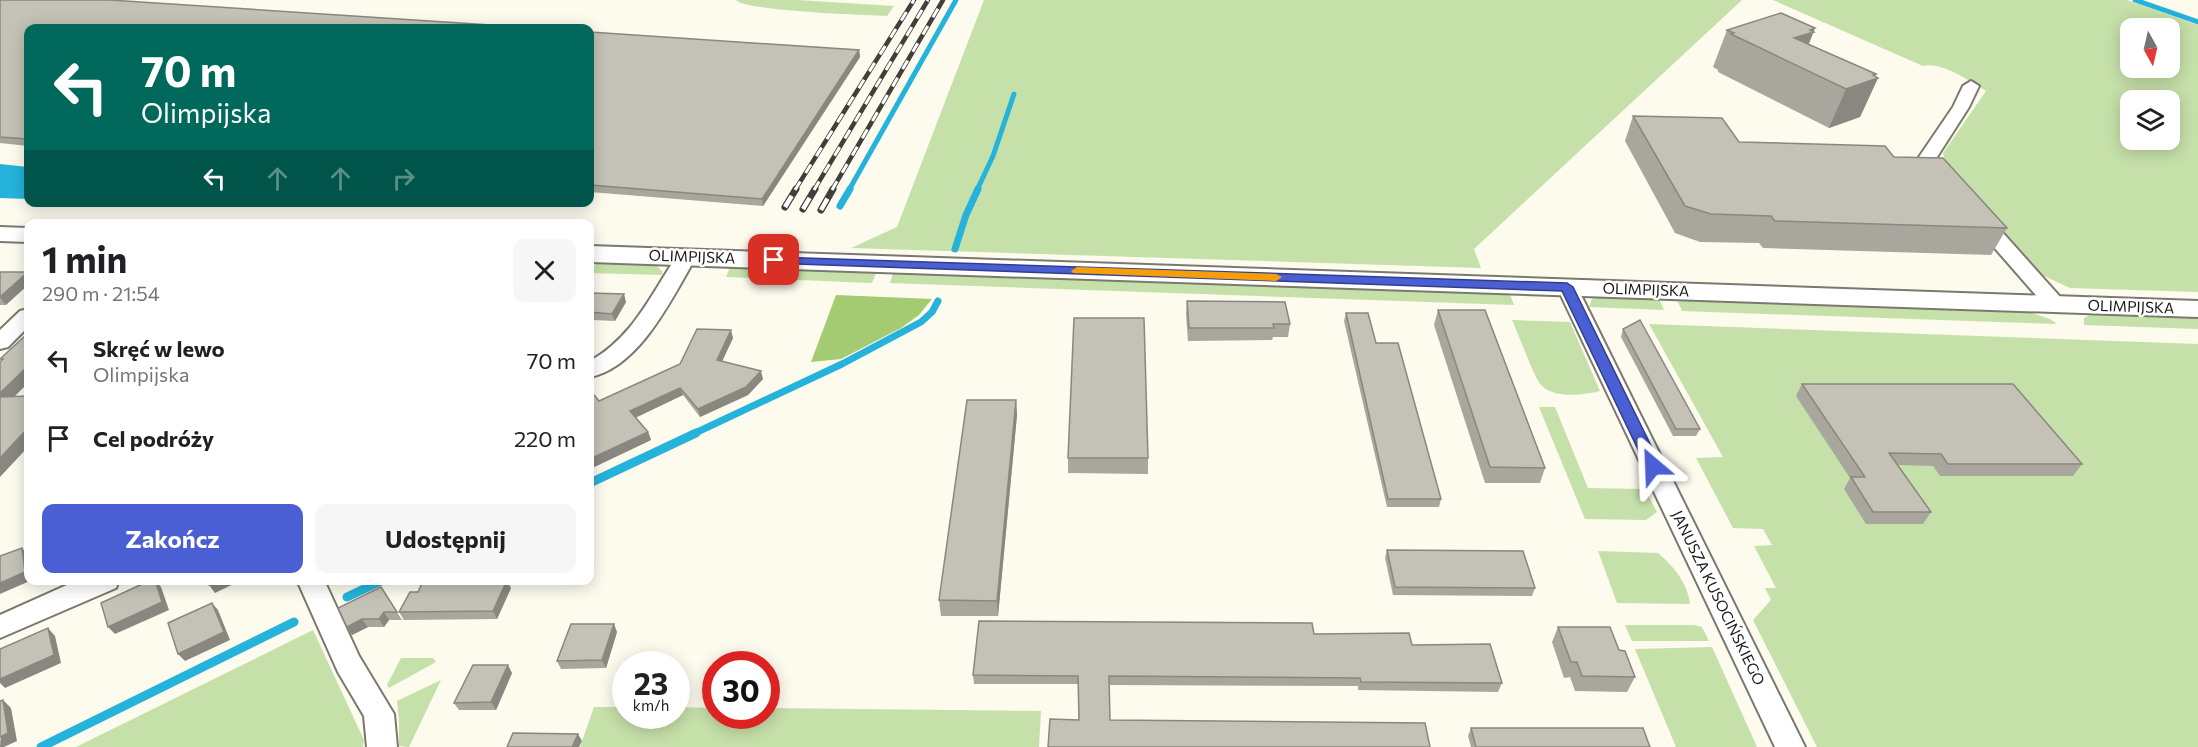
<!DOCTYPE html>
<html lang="pl">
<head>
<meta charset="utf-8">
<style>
	:root { --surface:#fff; --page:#f6f6f6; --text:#202124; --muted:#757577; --accent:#4b5fd4 }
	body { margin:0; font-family:Commissioner,sans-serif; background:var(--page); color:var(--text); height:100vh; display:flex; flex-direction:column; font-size:22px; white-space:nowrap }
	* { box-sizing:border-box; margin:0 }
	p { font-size:20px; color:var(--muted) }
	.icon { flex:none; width:33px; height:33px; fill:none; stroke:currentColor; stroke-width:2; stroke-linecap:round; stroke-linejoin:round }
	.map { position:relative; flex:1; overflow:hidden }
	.details { position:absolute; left:24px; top:219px; width:570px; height:366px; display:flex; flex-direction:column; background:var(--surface); border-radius:12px; box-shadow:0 3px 15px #0003 }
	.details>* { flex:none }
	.banner { position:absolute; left:24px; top:24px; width:570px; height:183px; border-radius:12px; box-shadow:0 3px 15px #0003; background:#00695c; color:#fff; overflow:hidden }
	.needle { width:39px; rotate:172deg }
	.controls { position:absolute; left:2120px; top:18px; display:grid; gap:12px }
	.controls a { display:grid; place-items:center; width:60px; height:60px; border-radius:12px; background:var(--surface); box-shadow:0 3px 15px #0003; font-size:30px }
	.speed { position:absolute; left:612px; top:651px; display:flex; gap:12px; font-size:30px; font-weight:700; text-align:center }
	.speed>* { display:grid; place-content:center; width:78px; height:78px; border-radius:50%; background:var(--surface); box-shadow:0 3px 15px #0003; line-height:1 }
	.speed small { font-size:15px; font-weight:400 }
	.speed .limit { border:9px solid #d22; background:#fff; color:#111 }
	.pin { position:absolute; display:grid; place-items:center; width:51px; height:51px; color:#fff; margin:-26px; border-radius:12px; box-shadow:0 3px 9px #0006 }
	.me { position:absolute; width:66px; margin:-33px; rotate:334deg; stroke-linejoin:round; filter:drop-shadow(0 0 4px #0008) }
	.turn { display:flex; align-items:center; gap:21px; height:126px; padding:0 18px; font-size:27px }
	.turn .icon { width:78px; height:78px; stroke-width:2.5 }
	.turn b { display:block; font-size:42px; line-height:51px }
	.lanes { display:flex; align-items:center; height:57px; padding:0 18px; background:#0003; justify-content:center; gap:30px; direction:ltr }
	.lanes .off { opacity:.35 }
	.round { display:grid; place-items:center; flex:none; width:63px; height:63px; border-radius:12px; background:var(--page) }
	.headline { display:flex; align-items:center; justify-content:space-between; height:102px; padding:0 18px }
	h1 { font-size:36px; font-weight:700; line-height:45px }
	.button { display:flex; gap:12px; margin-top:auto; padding:12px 18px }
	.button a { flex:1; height:69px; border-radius:12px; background:var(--accent); color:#fff; font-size:24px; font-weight:700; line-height:69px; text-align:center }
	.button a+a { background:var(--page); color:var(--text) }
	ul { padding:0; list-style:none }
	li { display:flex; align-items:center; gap:18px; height:78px; padding:0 18px }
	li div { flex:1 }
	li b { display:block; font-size:22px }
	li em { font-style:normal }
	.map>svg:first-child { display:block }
</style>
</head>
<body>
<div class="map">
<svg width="2198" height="747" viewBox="0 0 2198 747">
	<rect width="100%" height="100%" fill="#fdfaee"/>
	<!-- green -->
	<g fill="#c6e0a9" fill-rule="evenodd">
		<path d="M736 0H798L894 6 887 16C863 15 745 11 736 0Z"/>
		<path d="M984 0H1742L1474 249 1481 268 851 248 897 227Z"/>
		<path d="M1773 0H2127L2198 25V292L2070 288 2044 276 1947 168 1943 153 1986 91C1970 81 1941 61 1923 66ZM2130 28H2169V68H2130ZM2130 100H2169V140H2130Z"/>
		<path d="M597 262 656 265 662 271V275L590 273Z"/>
		<path d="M730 267 876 273 872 283 726 277Z"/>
		<path d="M893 273 1510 294 1514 305 890 283Z"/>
		<path d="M1599 297 1659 299 1664 310 1589 307 1592 299Z"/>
		<path d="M1677 300 2032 313 2050 319 2057 324 1682 311Z"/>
		<path d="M2092 314 2198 318V329L2084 325V318Z"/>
		<path d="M1512 320 1570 322 1600 391C1584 395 1554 399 1541 385 1534 377 1518 333 1512 320Z"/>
		<path d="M1649 324 2198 344V747H1817L1753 620 1771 600 1765 588H1776L1754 546 1772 545 1763 529 1733 528 1696 458 1723 457Z"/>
		<path d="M1539 407H1555L1588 488 1642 489 1646 491 1657 512 1646 520 1585 519Z"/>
		<path d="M1598 551 1658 553C1674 567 1687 582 1690 604L1617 603Z"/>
		<path d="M1625 625H1694L1702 627 1709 641H1632Z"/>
		<path d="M313 630 364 740 363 747H76Z"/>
		<path d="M1712 647 1757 747H1676L1635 649Z"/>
		<path d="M401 658H433L436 662 389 688 387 685Z"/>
		<path d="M441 680 409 747 399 746V721L397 701Z"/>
		<path d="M594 707H625L626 716H676L677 707 715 708 716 716H766L767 708 1041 711 1039 747H580Z"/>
	</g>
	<!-- forest -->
	<path fill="#a4cb71" d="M836 295 932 299 919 315 901 328 841 359 811 362Z"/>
	<!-- water -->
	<path fill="#25b3db" d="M0 164 28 167V199L0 198Z"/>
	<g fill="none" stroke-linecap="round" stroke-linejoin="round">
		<!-- stream-far2 -->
		<g stroke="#25b3db" stroke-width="5">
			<path d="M2135 0 2198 22"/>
			<path d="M849 190 956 0"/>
			<path d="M977 190 993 156 1014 94"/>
		</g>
		<!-- stream-far1 -->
		<g stroke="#25b3db" stroke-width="7">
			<path d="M840 206 850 189"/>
			<path d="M955 249 966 215 978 189"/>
			<path d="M693 434 842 364 921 322 932 312 938 301"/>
		</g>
		<!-- stream -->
		<g stroke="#25b3db" stroke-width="9">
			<path d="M590 483 696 433"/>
			<path d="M347 597 383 580"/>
			<path d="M41 747 294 622"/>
		</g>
		<!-- minor casing -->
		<g stroke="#7b796f" stroke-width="4">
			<g id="minor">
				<path d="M1971 81 1979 86 1969 107 1937 157 1954 180 1951 184H1939L1923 166 1919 157 1953 107 1963 86Z"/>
				<path d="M1979 212 1986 214 2062 299 2065 304 2062 309 2055 310 2048 309 1972 222 1969 218 1972 214Z"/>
				<path d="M686 251 693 253 696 257C672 298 640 367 590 377V361C634 337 652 292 679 253Z"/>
				<path d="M1567 281 1574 283 1577 287 1805 747H1775L1557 287 1560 283Z"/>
				<path d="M28 309V327L8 347 0 349V330L20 311Z"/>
				<path d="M78 580H119L116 588 0 638V615Z"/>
				<path d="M297 580H324L359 656 394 714 397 747H367L364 716 338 672Z"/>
			</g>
		</g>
		<!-- tertiary casing -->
		<g stroke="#7b796f" stroke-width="4">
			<g id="tertiary">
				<path d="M0 227 28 228V242L0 241Z"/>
				<path d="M590 246 2198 301V317L590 262Z"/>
			</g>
		</g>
		<!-- minor -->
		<use href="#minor" fill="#fff" fill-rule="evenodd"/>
		<!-- tertiary -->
		<use href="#tertiary" fill="#fff" fill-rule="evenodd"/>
		<!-- rail-far1 casing -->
		<g stroke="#403f3a" stroke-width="4.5">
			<g id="rail-far1">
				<path d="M795 190 914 0"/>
				<path d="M814 190 928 0"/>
				<path d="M832 190 943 0"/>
			</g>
		</g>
		<!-- rail casing -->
		<g stroke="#403f3a" stroke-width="7">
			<g id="rail">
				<path d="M785 207 796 189"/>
				<path d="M803 209 815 189"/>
				<path d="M821 210 833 189"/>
			</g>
		</g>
		<!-- rail-far1 -->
		<use href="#rail-far1" stroke="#fff" stroke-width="3" stroke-dasharray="10" stroke-linecap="butt"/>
		<!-- rail -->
		<use href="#rail" stroke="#fff" stroke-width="4.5" stroke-dasharray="13" stroke-linecap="butt"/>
	</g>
	<!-- wall -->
	<g fill="#a9a69d">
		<path d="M0 0 28 28V146L0 143Z"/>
		<path d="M1815 28 1809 44 1876 74 1875 76 1878 78 1860 117 1829 128 1718 72V70L1713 67 1727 30Z"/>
		<path d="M590 32 859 50 860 57 763 206 590 192Z"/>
		<path d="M1633 116 1739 142 1894 157 2007 228 1991 255 1763 248 1759 243 1700 242 1675 233 1625 141Z"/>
		<path d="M0 272 6 305H0Z"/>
		<path d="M590 293 626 302 615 321 592 320 590 322Z"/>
		<path d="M1187 301 1290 324 1288 337H1273L1272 340 1188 341 1186 314Z"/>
		<path d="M1438 310 1545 468 1540 483H1485L1434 325Z"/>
		<path d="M1346 313 1376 343 1441 499 1439 507H1387L1344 321Z"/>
		<path d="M1623 329 1700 429 1696 436H1673L1621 337Z"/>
		<path d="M733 338 722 361 763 379 748 395 700 417 683 395 636 417 648 432 651 440 590 469V390L599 401 680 364Z"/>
		<path d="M1802 384 2082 464 2073 476H1940L1933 466 1898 465 1931 512 1923 524H1866L1844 489 1850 478 1796 396Z"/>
		<path d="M1016 400 1017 415 998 616H941L939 600Z"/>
		<path d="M1068 458H1148V474L1068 473Z"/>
		<path d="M1387 550 1535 588 1532 596 1393 595 1385 558Z"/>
		<path d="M381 587 402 620H389L384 627H368L352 635 347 627Z"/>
		<path d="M511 588 497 619 404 620 399 612Z"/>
		<path d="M1558 627 1619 650 1635 677 1627 692 1575 691 1570 677 1564 678 1552 642Z"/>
		<path d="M617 632 606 668 561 669 557 661Z"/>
		<path d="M1314 634 1412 645 1502 683 1498 692 1358 690V686L1109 685 1110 720H1079L1078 684H974L973 675Z"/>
		<path d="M512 673 496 710H459L454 703Z"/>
		<path d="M1471 728 1650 747H1471L1468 736Z"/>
	</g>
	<!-- shaded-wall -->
	<g fill="#89877f">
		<path d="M1815 28 1799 67 1794 38Z"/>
		<path d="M859 50 860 57 763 206 762 199Z"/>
		<path d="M1876 74 1873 80 1878 78 1860 117 1829 128 1846 89Z"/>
		<path d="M28 272V285L6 305 0 297Z"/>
		<path d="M624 294 626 302 615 321 612 314Z"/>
		<path d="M731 330 733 338 719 368 717 360Z"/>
		<path d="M28 366V383L3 408 0 404V393Z"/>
		<path d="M761 371 763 379 748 395 700 417 698 409Z"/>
		<path d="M680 388 683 395 633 419 630 411Z"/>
		<path d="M1016 400 1017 415 998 616 997 601Z"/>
		<path d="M28 428V447L0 477V458Z"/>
		<path d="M648 432 651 440 590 469V459Z"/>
		<path d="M22 548 28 555V580H32L0 594V583Z"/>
		<path d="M155 580 161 587 169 610 115 634 108 627Z"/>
		<path d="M219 580H242L215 593 209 585Z"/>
		<path d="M507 580 511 588 497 619 493 611Z"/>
		<path d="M212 603 218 610 230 640 185 661 178 654Z"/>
		<path d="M384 612 389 620 384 627 379 619Z"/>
		<path d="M362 619 368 627 352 635 347 627Z"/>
		<path d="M614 624 617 632 606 668 602 660Z"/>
		<path d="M48 628 55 636 61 663 5 688 0 683V679Z"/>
		<path d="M508 665 512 673 496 710 491 702Z"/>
		<path d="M3 700 11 708 17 741 4 747H0Z"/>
		<path d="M578 734 582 741 579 747H572Z"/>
	</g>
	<!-- building -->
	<g fill="#c4c1b6" stroke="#89877f" stroke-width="1.5">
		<path d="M0 0H110L537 28H28V139L0 137Z"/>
		<path d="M1781 13 1815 28 1810 30 1814 32 1794 38 1876 74 1873 75 1878 78 1846 89 1731 34 1734 33 1727 30Z"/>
		<path d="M590 32 859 50 762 199 590 185Z"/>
		<path d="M1633 116 1722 118 1739 142 1885 146 1894 157 1943 158 2007 228 1775 221 1771 216 1711 214 1685 206Z"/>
		<path d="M0 272H28L0 297Z"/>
		<path d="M590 293 624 294 612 314 590 312Z"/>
		<path d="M1187 301 1285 302 1290 324H1273L1274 328H1189Z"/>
		<path d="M1438 310H1485L1545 468 1490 467Z"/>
		<path d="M1346 313H1368L1376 343H1398L1441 499H1388Z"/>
		<path d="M1074 318H1144L1148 458H1068Z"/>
		<path d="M1640 320 1700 429H1676L1623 329Z"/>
		<path d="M697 329 731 330 717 360 761 371 746 387 698 409 680 388 630 411 648 432 590 459V390L599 401 680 364Z"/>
		<path d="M25 336H28V366L0 393V362L3 359H0Z"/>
		<path d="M1802 384H2013L2082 464H1948L1941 454 1889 453 1931 512H1873L1851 477H1865Z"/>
		<path d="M28 396V428L0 458V397Z"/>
		<path d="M967 400H1016L997 601 939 600Z"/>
		<path d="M22 548 25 572 0 583V556Z"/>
		<path d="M1387 550 1523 551 1535 588 1395 587Z"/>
		<path d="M151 580H155L162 602 108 627 101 603Z"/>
		<path d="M207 580H219L209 585Z"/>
		<path d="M465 580H507L493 611 399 612 410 592H418L423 581Z"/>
		<path d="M381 587 397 612H384L379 619H362L347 627 338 608Z"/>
		<path d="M212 603 224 632 178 654 168 623Z"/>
		<path d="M979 621 1312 623 1314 634 1409 633 1412 645 1490 644 1502 683 1361 682 1360 678 1109 676 1110 720 1425 723 1430 747H1048L1050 719 1079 720 1078 676 973 675Z"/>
		<path d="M571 624H614L602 660 557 661Z"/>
		<path d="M1558 627H1610L1619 650 1625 651 1635 677 1582 676 1577 662H1571Z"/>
		<path d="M48 628 54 655 0 679V649Z"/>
		<path d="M473 665H508L491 702 454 703Z"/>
		<path d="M3 700 8 733 0 737V701Z"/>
		<path d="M1471 728H1643L1650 747H1476Z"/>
		<path d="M513 733 578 734 572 747H507Z"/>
	</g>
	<!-- route -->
	<path fill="#4b5fd4" stroke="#313e8a" stroke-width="1.5" d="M774 257 1567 283 1573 287 1661 466 1653 472 1646 466 1562 291 769 263V258Z"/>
	<!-- slow -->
	<path fill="#f59e0b" d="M1077 267 1276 274 1282 277 1276 281 1073 273 1071 271Z"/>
	<g text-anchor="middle" stroke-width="5" stroke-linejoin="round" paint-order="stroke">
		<!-- street labels -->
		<g font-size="15" fill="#1a1915" stroke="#fff">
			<text transform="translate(692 257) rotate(2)" y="5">OLIMPIJSKA</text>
			<text transform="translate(1646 290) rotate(2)" y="5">OLIMPIJSKA</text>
			<text transform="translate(2131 307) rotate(2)" y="5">OLIMPIJSKA</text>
			<text transform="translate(1718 598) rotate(64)" y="5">JANUSZA KUSOCIŃSKIEGO</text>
		</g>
	</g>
</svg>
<div class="controls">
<a><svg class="needle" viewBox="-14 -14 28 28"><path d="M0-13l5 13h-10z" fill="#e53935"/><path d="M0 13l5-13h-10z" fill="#757577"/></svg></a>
<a><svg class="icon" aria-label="layers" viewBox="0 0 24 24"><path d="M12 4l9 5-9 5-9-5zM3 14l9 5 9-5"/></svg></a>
</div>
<div class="speed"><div>23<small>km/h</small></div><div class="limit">30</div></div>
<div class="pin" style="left:774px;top:260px;background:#d93025"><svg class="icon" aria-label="arrive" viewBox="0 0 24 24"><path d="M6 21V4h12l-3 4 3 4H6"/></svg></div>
<svg class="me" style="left:1653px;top:466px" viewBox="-20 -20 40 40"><path d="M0-17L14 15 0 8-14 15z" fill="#4b5fd4" stroke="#fff" stroke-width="4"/></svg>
<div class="banner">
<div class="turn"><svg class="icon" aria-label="left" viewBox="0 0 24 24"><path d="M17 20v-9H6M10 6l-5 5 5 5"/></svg><div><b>70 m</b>Olimpijska</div></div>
<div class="lanes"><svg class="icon" aria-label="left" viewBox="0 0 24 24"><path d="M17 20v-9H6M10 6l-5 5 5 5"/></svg><svg class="icon off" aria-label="ahead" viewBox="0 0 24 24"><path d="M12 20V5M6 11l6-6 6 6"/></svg><svg class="icon off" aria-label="ahead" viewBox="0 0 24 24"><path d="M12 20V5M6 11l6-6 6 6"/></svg><svg class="icon off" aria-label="right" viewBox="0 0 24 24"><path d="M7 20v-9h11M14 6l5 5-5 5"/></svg></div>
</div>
<section class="details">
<div class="headline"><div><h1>1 min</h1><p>290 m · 21:54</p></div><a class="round"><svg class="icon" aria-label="close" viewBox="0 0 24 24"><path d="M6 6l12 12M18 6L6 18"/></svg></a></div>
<ul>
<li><svg class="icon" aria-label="left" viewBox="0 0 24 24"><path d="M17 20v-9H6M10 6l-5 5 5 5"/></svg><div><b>Skręć w lewo</b><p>Olimpijska</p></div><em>70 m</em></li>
<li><svg class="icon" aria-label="arrive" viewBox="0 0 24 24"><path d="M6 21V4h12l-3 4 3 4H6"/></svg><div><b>Cel podróży</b></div><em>220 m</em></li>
</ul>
<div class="button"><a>Zakończ</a><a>Udostępnij</a></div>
</section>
</div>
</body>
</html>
